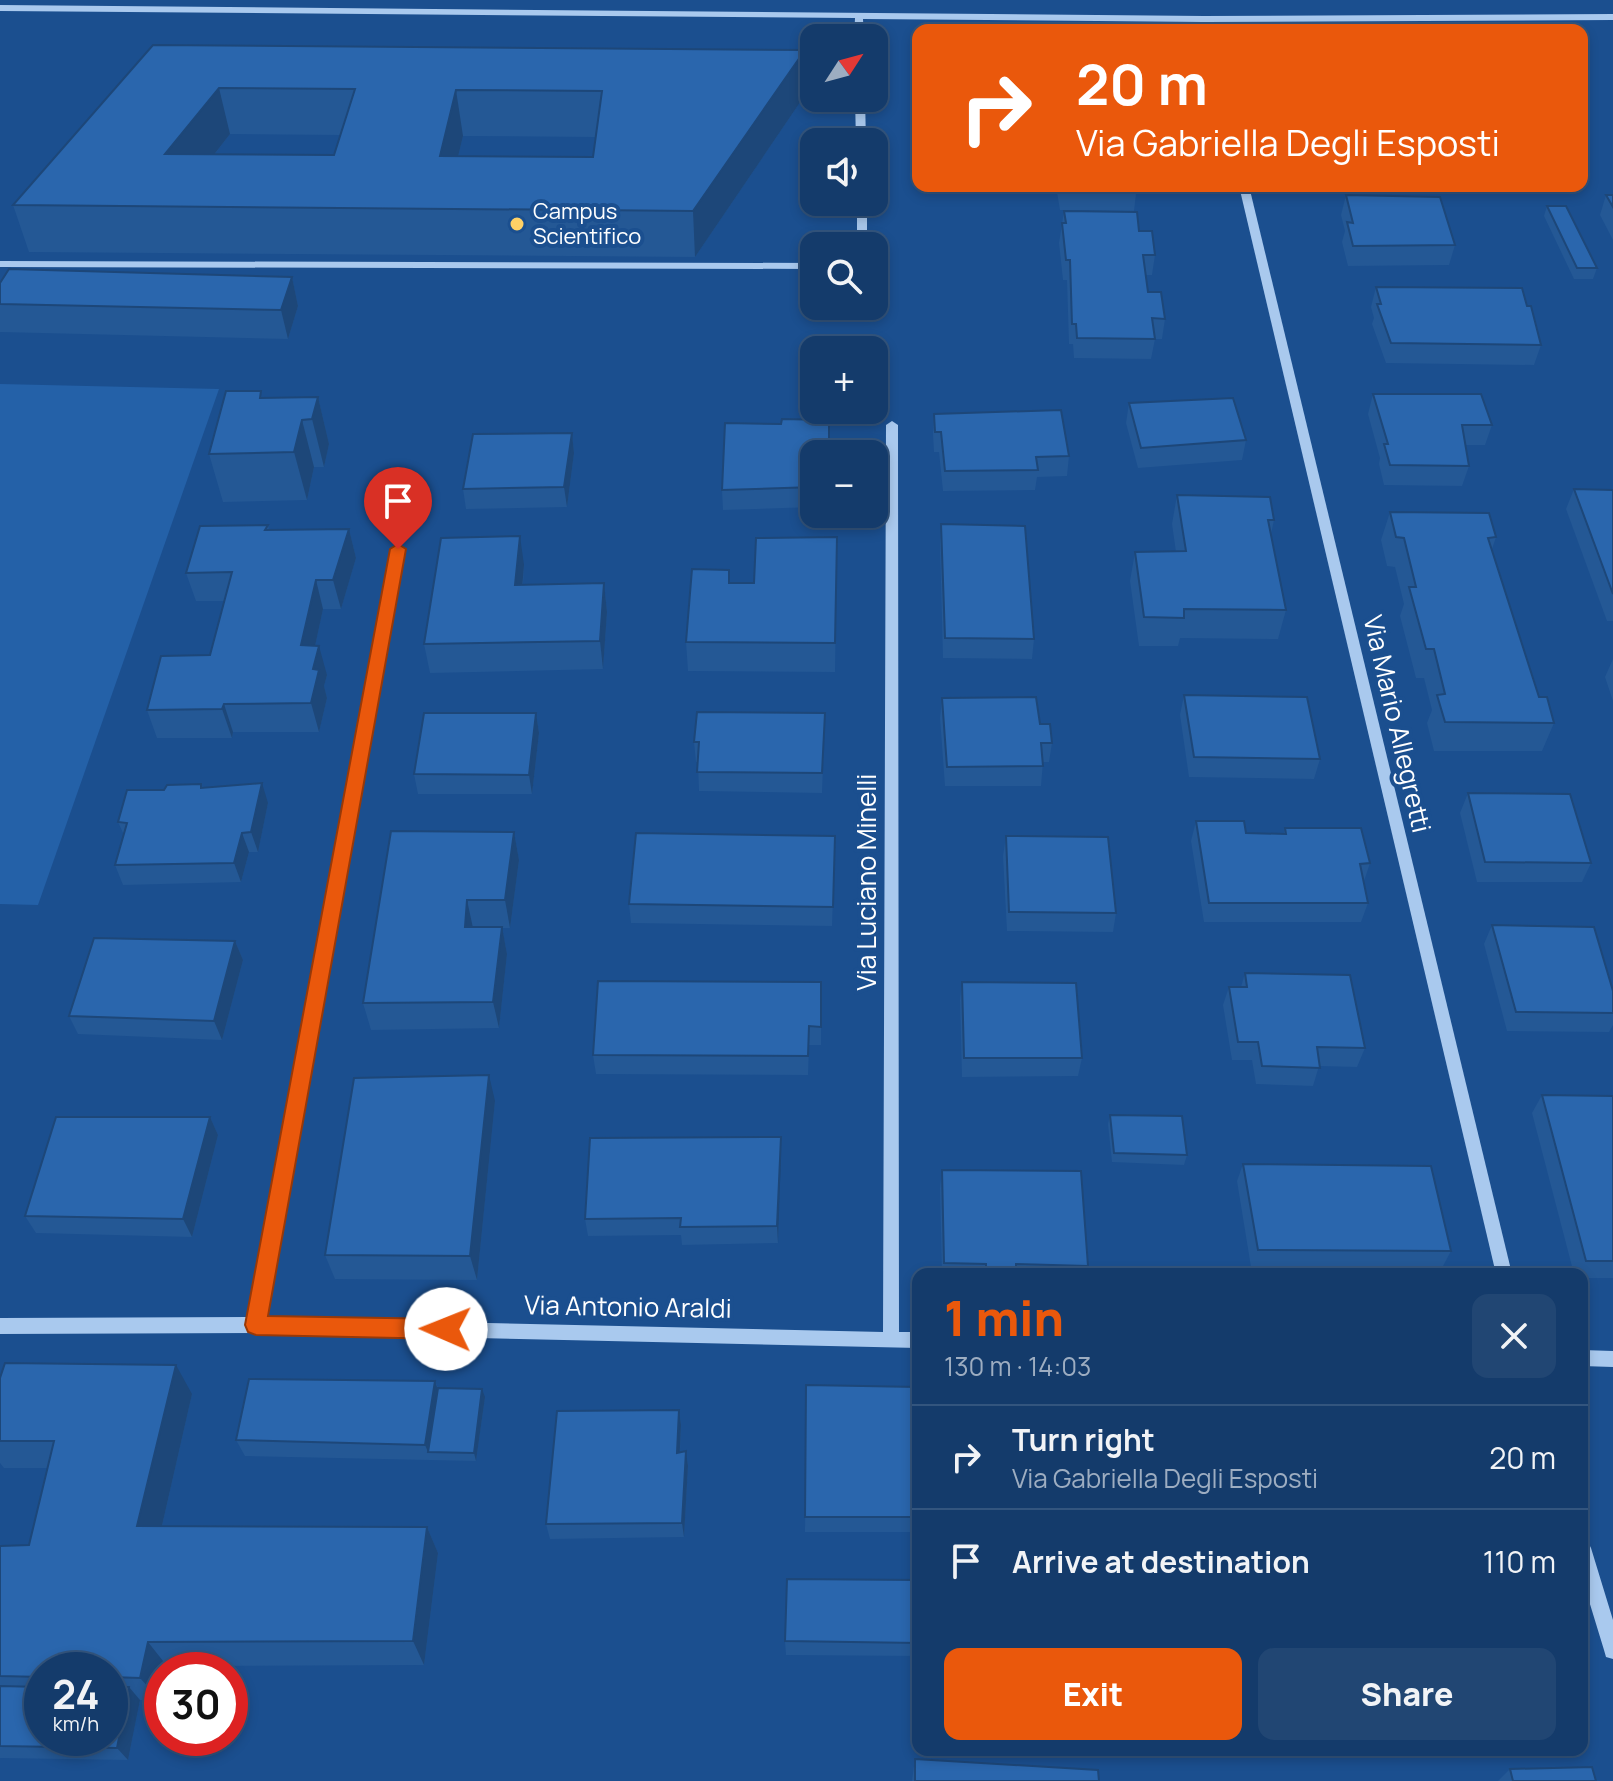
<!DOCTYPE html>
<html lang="en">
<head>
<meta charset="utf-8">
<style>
	:root { --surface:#143b6b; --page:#214673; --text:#f1f3f6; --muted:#9dadc1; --line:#33557e; --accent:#ea580c }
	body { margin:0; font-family:Manrope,sans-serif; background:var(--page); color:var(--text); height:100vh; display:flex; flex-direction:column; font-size:30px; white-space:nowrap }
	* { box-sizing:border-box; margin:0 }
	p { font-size:26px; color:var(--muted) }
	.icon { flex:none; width:44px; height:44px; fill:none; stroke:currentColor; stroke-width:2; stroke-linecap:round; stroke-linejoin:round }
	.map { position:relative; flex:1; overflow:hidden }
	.side { position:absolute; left:912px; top:1268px; width:676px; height:488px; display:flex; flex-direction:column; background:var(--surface); border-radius:16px; box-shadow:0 4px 12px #0003,0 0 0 2px var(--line) }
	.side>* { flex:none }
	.guide { position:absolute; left:912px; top:24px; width:676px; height:168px; border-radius:16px; box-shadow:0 4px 12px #0003,0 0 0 2px var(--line); background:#ea580c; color:#fff; overflow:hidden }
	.needle { width:52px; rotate:54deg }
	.tools { position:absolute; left:800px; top:24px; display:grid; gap:16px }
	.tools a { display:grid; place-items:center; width:88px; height:88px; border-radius:16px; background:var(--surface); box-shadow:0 4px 12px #0003,0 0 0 2px var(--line); font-size:40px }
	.speed { position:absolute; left:24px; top:1652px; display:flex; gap:16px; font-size:40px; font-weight:700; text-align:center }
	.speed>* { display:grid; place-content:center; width:104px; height:104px; border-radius:50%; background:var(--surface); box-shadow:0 4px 12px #0003,0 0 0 2px var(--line); line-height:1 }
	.speed small { font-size:20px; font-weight:400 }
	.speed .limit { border:12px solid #d22; background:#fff; color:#111 }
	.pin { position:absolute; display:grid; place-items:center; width:68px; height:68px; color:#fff; margin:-82px -34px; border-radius:50% 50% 50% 0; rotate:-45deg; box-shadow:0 0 8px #0007 }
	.pin .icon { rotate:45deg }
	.me { position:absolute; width:88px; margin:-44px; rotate:271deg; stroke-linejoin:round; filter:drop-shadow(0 0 6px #0008) }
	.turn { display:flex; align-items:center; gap:28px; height:168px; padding:0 32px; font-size:36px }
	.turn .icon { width:104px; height:104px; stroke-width:2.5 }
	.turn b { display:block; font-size:56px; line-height:68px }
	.round { display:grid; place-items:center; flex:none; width:84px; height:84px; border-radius:16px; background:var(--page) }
	.overview { display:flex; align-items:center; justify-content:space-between; height:136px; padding:0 32px }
	h1 { font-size:48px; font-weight:800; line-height:60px; color:var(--accent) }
	.button { display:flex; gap:16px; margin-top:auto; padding:16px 32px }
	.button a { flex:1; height:92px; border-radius:16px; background:var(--accent); color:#fff; font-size:32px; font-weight:800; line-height:92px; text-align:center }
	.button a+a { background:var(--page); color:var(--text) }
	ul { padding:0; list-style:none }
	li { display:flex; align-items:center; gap:24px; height:104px; padding:0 32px; border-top:2px solid var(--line) }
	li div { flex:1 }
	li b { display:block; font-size:30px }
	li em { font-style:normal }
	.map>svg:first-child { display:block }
</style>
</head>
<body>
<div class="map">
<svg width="1613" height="1781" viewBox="0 0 1613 1781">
	<rect width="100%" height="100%" fill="#1b4f8f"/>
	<!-- green -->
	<path fill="#2461a8" d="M0 384 219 389 38 905 0 904Z"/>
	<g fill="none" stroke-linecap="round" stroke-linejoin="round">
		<!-- minor -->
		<g fill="#a9c9ee" fill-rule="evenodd">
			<path d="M0 5 1204 16 1613 14V20L1204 22 863 19 864 38H854L855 18 0 11Z"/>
			<path d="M855 98H865L866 142H856Z"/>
			<path d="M1239 186H1249L1512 1274H1496Z"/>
			<rect x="857" y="202" width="10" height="44"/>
			<path d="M0 261 814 263V269L0 267Z"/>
			<path d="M892 421 898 425 899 1332H918V1348L256 1333 0 1334V1318L249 1317 392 549 398 545 404 549 266 1318 883 1332 886 425Z"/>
			<path d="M1582 1350 1613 1351V1367L1582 1366Z"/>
			<path d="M1582 1539 1588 1542 1591 1548 1613 1620V1659L1606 1657 1604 1650 1582 1578Z"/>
		</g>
	</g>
	<!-- wall -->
	<g fill="#245895" fill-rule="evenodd">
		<path d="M153 45 805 95 695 257 29 252 13 205ZM230 134 341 135 334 155H214ZM463 136 595 137 593 157 458 156Z"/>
		<path d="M1056 186H1142L1141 194H1136L1134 211 1060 210Z"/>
		<path d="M1346 195 1455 245 1449 265 1348 266 1342 242 1345 231 1341 215Z"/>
		<path d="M1606 195H1613V240L1600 215Z"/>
		<path d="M1547 206 1597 268 1593 279H1574L1544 216Z"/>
		<path d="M1064 211 1139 231 1155 255 1152 275H1146L1148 292 1165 319 1162 339H1155L1151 359 1074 358 1073 344H1069L1067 280H1063L1059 243Z"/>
		<path d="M292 277 298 306 288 339 0 332V283Z"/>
		<path d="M1376 287 1541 345 1534 365 1386 363 1372 324 1374 318 1371 307Z"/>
		<path d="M1373 394 1492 425 1485 445H1465L1469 466 1462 486 1384 485 1379 464 1380 458 1368 414Z"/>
		<path d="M318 397 329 444 324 467H314L307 500 223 502 209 454 263 398Z"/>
		<path d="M1129 403 1246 440 1242 460 1138 468 1126 423Z"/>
		<path d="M934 414 1069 456 1067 476 1037 477 1035 490 943 491 939 452H934L933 434Z"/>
		<path d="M781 424 814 454V507L723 510 722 490Z"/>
		<path d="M572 433 574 453 567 507 466 509 463 489Z"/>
		<path d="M1574 489 1613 490V621H1607L1566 509Z"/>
		<path d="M1177 495 1274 520 1271 534 1286 610 1278 639 1180 638 1178 646H1139L1130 581 1135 552H1176L1172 524Z"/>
		<path d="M1390 512 1496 537 1492 549 1539 697 1554 723 1542 751H1434L1427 723 1432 710 1424 678H1416L1400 616 1404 604 1395 567 1387 566 1381 540Z"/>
		<path d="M941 524 1034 639 1032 659 943 658 940 544Z"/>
		<path d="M268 525 269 530 349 529 356 558 341 609H323L315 646 327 675 324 686 327 698 319 732H233L232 738H157L147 710 210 655 224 601H196L186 573Z"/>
		<path d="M837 537 835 672 688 671 686 642 729 583H754Z"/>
		<path d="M524 565 523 584 604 583 607 612 603 669 430 673 424 644Z"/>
		<path d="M1613 659V701L1605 677Z"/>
		<path d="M1184 695 1320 759 1314 779 1189 777 1180 715Z"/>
		<path d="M942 698 1040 724 1052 743 1049 762H1043L1041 786H945L940 718Z"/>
		<path d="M536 713 539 733 532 794H418L414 774Z"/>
		<path d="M825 713 822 793 699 791 698 762H696L694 742Z"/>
		<path d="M201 784 203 788 268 803 258 852H249L241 882 123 885 115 865 124 835 118 822 164 790Z"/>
		<path d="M1468 793 1591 863 1582 882H1477L1460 813Z"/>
		<path d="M1196 821 1246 833 1284 834 1285 828 1370 863 1364 881 1368 903 1361 922H1204L1191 841Z"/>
		<path d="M514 832 519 860 510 928H502L507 954 499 1028 371 1030 363 1003Z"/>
		<path d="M835 836 832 926 631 923 629 904Z"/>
		<path d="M1006 836 1116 913 1113 932 1007 931 1003 856Z"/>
		<path d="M1492 925 1613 991V1025L1609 1032 1507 1031 1484 944Z"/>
		<path d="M235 941 243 960 222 1040 78 1034 69 1016Z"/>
		<path d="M1245 973 1365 1048 1357 1067 1319 1066 1313 1086 1256 1084 1252 1060H1232L1223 1005 1229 987H1241Z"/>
		<path d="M821 982V1045H809L808 1075 596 1074 593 1055Z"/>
		<path d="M962 982 1082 1058 1078 1076 962 1077 960 1000Z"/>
		<path d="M1542 1095 1613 1096V1278H1582V1274H1574L1532 1113Z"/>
		<path d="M495 1101 477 1280 335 1279 325 1255Z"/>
		<path d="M1110 1115 1187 1155 1184 1165 1112 1162 1108 1124Z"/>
		<path d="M210 1117 218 1135 192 1237 36 1233 25 1216Z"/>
		<path d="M781 1137 778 1243 682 1245 681 1235 588 1236 585 1219Z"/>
		<path d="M1243 1164 1451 1251 1442 1268 1251 1267 1237 1181Z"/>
		<path d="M942 1170 1088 1266 1086 1274H942L940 1188Z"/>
		<path d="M0 1378 192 1394 162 1526 427 1527 438 1553 424 1665 167 1666 162 1670V1690L160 1700H140L128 1760 0 1758V1546L29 1545 48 1468H4L0 1463ZM42 1670H110V1738H42Z"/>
		<path d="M435 1381 438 1388 485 1397 476 1461 245 1456 236 1440Z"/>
		<path d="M806 1385 918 1387V1532H805Z"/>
		<path d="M679 1410 681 1425 680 1452 686 1451 688 1466 684 1537 550 1539 546 1524Z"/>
		<path d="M918 1580V1656L786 1655 785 1641Z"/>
		<path d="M915 1759 1099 1781H912Z"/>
		<path d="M1510 1769 1596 1781H1498Z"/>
	</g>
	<!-- shaded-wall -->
	<g fill="#1d4779">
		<path d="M805 50V95L695 257 693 211Z"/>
		<path d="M219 88 230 134 178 201 165 154Z"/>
		<path d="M456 90 463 136 447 202 440 156Z"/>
		<path d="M292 277 298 306 288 339 281 310Z"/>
		<path d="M318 397 329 444 324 467 312 419Z"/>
		<path d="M302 420 314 467 307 500 294 452Z"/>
		<path d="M572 433 574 453 567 507 564 487Z"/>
		<path d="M349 529 356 558 341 609 333 580Z"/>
		<path d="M520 536 524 565 520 613 515 585Z"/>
		<path d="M316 580 323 609 309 674 301 645Z"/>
		<path d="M604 583 607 612 603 669 600 641Z"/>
		<path d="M319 646 327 675 324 686 327 698 319 732 311 703 313 669Z"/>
		<path d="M224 704 233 732 232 738 222 709Z"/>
		<path d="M536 713 539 733 532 794 529 775Z"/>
		<path d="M262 783 268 803 258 852 251 832Z"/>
		<path d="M514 832 519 860 510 928 505 900Z"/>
		<path d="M242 833 249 852 241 882 234 863Z"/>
		<path d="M467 900 473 928 465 927Z"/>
		<path d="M502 927 507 954 499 1028 493 1002Z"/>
		<path d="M235 941 243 960 222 1040 214 1021Z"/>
		<path d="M489 1075 495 1101 477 1280 470 1256Z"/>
		<path d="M210 1117 218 1135 192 1237 183 1219Z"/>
		<path d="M781 1137V1155L778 1243 777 1226Z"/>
		<path d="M176 1365 192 1394 156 1552 137 1526Z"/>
		<path d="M435 1381 440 1396 428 1452 425 1445Z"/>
		<path d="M482 1389 485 1397 476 1461 474 1453Z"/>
		<path d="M679 1410 681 1425 679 1468 677 1453Z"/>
		<path d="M686 1451 688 1466 684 1537 682 1523Z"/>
		<path d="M427 1527 438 1553 424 1665 413 1641Z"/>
		<path d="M148 1642 167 1666 166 1670H162V1690L160 1700 140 1678Z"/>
		<path d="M129 1687 140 1700 128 1760 117 1748Z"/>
	</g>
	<!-- building -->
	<g fill="#2a66ad" stroke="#1d4779" stroke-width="2" fill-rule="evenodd">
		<path d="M153 45 805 50 693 211 13 205ZM219 88 355 89 334 155 165 154ZM456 90 602 91 593 157 440 156Z"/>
		<path d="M1061 186H1136L1137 191 1062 190Z"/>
		<path d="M1346 195 1440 197 1455 245 1353 246 1347 222 1353 223Z"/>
		<path d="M1606 195H1613V207Z"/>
		<path d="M1547 206H1566L1597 268H1577Z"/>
		<path d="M1064 211 1137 212 1139 231H1152L1155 255H1143L1148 292H1161L1165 319 1152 318 1155 339 1077 338 1076 324H1072L1070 260H1066L1062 223H1066Z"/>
		<path d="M9 269 292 277 281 310 0 304V283Z"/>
		<path d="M1376 287 1522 288 1527 306H1531L1541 345 1391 343 1377 304H1381Z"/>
		<path d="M226 391H261L260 398 318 397 312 419 302 420 294 452 209 454Z"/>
		<path d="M1373 394H1481L1492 425H1462L1469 466 1390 465 1384 444H1388Z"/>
		<path d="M1233 398 1246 440 1141 448 1129 403Z"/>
		<path d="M1061 410 1069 456 1036 457 1038 470 945 471 941 432H935L934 414Z"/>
		<path d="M782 419 829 420V454H814V487L722 490 725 423 781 424Z"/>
		<path d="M572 433 564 487 463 489 473 434Z"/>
		<path d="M1574 489 1613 490V594Z"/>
		<path d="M1177 495 1270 497 1274 520H1268L1286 610 1184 609V618L1144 617 1135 552 1186 551Z"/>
		<path d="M1390 512 1489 513 1496 537 1488 538 1539 697H1547L1554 723 1445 722 1437 695 1445 694 1434 649H1426L1409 587H1416L1404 538 1396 537Z"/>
		<path d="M941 524 1025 526 1034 639 945 638Z"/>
		<path d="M268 525 265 530 349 529 333 580H316L301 645 319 646 313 669 319 670 311 703 224 704 222 709 147 710 161 656 210 655 232 572 186 573 200 526Z"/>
		<path d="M520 536 515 585 604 583 600 641 424 644 441 538Z"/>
		<path d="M837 537 835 643 686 642 692 569 729 570V583H754L756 538Z"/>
		<path d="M1184 695 1307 697 1320 759 1194 757Z"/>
		<path d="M1036 697 1040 724H1050L1052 743H1041L1043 766 947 767 942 698Z"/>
		<path d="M697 712 825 713 822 773 697 772 699 742H694Z"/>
		<path d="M424 713H536L529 775 414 774Z"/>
		<path d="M262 783 251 832 242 833 234 863 115 865 127 823 118 822 127 790H164L167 785 201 784V788Z"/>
		<path d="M1468 793 1570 794 1591 863 1485 862Z"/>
		<path d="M1196 821H1244L1246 833 1286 834 1285 828H1361L1370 863 1360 864 1368 903H1209Z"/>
		<path d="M391 831 514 832 505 900H467L465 927H502L493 1002 363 1003Z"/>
		<path d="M636 833 835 836 833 907 629 904Z"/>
		<path d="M1006 836 1108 837 1116 913 1009 912Z"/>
		<path d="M1492 925 1594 927 1613 991V1013L1516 1012Z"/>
		<path d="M94 938 235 941 214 1021 69 1016Z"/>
		<path d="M1245 973 1350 975 1365 1048 1317 1047 1320 1068 1262 1066 1258 1042H1238L1229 987H1247Z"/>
		<path d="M598 981 821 982V1027L809 1026 808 1056 593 1055Z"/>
		<path d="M962 982 1076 983 1082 1058H964Z"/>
		<path d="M489 1075 470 1256 325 1255 354 1078Z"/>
		<path d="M1542 1095 1613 1096V1261H1586Z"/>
		<path d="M1110 1115 1182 1116 1187 1155 1114 1153Z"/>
		<path d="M56 1117H210L183 1219 25 1216Z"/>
		<path d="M781 1137 777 1226 680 1227 681 1218 585 1219 590 1138Z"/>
		<path d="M1243 1164 1431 1166 1451 1251 1258 1250Z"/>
		<path d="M942 1170 1081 1171 1088 1266 1016 1264V1270H986V1264L944 1263Z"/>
		<path d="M5 1363 176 1365 137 1526 427 1527 413 1641 148 1642 140 1678 110 1677V1670H42V1677L0 1676V1546L29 1545 54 1441H0V1378Z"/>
		<path d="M249 1379 435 1381 425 1445 236 1440Z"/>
		<path d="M806 1385 918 1387V1517H805Z"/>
		<path d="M438 1388 482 1389 474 1453 428 1452Z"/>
		<path d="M679 1410 677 1453 686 1451 682 1523 546 1524 557 1411Z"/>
		<path d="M787 1579 918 1580V1643L785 1641Z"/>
		<path d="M0 1686 42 1687V1738H110V1687H129L117 1748 0 1746Z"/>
		<path d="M915 1759 1098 1770 1099 1781H915Z"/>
		<path d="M1592 1767 1596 1781H1513L1510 1769Z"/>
	</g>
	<!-- route -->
	<path fill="#ea580c" stroke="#983908" stroke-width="2" d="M398 544 406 549 268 1316 446 1319 454 1322 457 1329 454 1336 446 1339 256 1335 248 1332 245 1325 390 549Z"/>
	<!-- markers -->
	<circle fill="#ffd166" stroke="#1b4f8f" stroke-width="3" cx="517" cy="224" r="8"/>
	<g text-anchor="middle" stroke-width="8" stroke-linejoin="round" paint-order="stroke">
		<!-- far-poi labels -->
		<g font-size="22" fill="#fff" stroke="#1b4f8f" text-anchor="start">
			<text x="533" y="219">Campus<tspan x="533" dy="25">Scientifico</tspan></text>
		</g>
		<!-- street labels -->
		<g font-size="26" fill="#fff" stroke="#1b4f8f">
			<text transform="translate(1397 724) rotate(77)" y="9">Via Mario Allegretti</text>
			<text transform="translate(867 882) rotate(-90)" y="9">Via Luciano Minelli</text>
			<text transform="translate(628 1307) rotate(1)" y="9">Via Antonio Araldi</text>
		</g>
	</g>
</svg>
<div class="tools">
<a><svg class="needle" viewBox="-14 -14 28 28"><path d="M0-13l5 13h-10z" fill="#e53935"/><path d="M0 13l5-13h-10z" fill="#9dadc1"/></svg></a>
<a><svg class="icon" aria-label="sound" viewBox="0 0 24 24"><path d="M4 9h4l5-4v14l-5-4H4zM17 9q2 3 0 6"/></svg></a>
<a><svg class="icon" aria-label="search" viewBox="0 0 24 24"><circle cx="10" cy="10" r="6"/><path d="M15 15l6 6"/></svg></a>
<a>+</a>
<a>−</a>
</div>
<div class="speed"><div>24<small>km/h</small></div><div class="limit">30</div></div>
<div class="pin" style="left:398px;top:549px;background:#d93025"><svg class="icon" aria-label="arrive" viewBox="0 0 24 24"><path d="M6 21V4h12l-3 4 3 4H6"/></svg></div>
<svg class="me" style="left:446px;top:1329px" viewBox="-20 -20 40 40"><circle r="19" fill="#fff"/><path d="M0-13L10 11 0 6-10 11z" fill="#ea580c"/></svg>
<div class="guide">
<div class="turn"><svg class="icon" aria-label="right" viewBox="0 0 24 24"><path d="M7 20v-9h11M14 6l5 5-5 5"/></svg><div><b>20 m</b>Via Gabriella Degli Esposti</div></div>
</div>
<section class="side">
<div class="overview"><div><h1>1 min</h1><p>130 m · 14:03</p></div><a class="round"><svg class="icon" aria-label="close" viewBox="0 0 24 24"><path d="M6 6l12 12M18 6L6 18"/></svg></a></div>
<ul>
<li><svg class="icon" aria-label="right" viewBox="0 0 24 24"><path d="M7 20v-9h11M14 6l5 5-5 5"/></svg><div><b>Turn right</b><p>Via Gabriella Degli Esposti</p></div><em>20 m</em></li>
<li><svg class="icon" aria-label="arrive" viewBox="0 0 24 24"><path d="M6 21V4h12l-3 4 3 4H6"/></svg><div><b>Arrive at destination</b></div><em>110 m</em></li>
</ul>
<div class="button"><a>Exit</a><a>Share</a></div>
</section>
</div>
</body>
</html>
